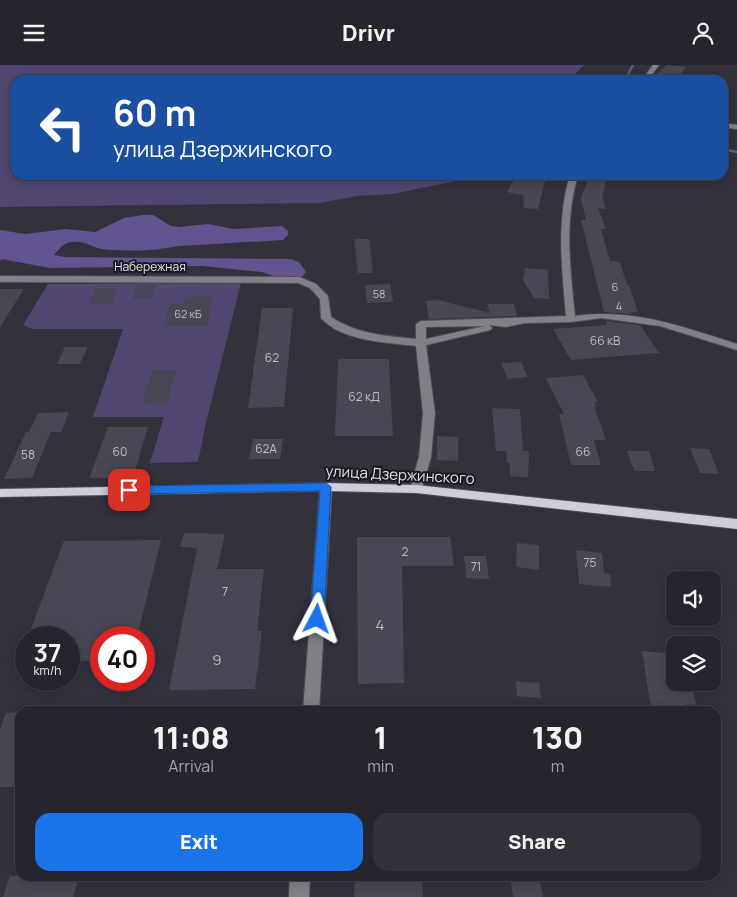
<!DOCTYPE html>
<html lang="en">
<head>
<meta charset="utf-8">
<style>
	:root { --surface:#26252d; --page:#323139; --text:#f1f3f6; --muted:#a4a5aa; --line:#424249; --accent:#1a73e8 }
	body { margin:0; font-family:Manrope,sans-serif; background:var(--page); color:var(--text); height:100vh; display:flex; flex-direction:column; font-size:19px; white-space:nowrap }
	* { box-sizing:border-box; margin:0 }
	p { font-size:16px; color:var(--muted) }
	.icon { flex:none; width:28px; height:28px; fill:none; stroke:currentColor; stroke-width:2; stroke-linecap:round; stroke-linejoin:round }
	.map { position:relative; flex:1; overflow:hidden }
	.sheet { position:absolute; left:15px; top:641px; width:706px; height:175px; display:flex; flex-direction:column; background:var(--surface); border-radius:15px; box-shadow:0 2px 12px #0003,0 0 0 1px var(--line) }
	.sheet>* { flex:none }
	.hud { position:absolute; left:10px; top:10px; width:718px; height:105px; border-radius:15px; box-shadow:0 2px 12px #0003,0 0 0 1px var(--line); background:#1a4fa0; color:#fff; overflow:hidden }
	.buttons { position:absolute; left:666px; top:506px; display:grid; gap:10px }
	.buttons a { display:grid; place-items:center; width:55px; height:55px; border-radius:10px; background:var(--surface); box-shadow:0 2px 12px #0003,0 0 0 1px var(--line); font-size:25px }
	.speed { position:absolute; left:15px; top:561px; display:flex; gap:10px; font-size:25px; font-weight:700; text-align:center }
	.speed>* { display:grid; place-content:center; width:65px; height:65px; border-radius:50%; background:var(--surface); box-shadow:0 2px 12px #0003,0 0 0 1px var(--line); line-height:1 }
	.speed small { font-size:12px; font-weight:400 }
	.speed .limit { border:8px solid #d22; background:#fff; color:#111 }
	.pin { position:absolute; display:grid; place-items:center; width:42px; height:42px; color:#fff; margin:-21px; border-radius:10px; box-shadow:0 2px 8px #0006 }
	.me { position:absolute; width:55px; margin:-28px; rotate:4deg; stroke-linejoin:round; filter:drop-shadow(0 0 4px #0008) }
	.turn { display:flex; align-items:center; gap:18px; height:105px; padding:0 20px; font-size:22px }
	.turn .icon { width:65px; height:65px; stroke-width:2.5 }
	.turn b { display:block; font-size:35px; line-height:42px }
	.eta { display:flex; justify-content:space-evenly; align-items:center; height:85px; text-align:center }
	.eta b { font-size:30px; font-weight:800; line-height:35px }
	.primary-button { display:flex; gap:10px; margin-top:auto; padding:10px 20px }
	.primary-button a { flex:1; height:58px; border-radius:15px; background:var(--accent); color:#fff; font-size:20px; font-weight:800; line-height:58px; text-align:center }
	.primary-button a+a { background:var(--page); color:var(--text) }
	header { display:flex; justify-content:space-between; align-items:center; height:65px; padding:0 20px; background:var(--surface); font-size:22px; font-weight:800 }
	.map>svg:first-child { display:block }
</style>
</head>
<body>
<header><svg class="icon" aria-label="menu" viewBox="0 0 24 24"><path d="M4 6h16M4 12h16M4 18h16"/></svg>Drivr<svg class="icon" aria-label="person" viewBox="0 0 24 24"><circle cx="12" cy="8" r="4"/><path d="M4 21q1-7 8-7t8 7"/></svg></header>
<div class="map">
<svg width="737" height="832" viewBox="0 0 737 832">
	<rect width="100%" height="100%" fill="#33313c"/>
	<!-- green -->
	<g fill="#524773">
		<path d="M0 0H584L573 11 577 15H15V110H467L465 114 393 129 358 131 319 138 0 142Z"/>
		<path d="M241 218 205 362 198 397 150 398 164 352H93L123 264H32L23 260 48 219Z"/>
	</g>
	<!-- forest -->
	<path fill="#635390" d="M143 150H153L171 161 180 162 208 159 234 164 282 161 288 166V170L283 175 179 181C154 186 127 187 102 184 92 182 83 175 72 177 63 178 60 183 54 190L64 192 291 194 299 197 306 207 302 212 279 213 262 207 203 201 50 203 2 194 0 196V165L25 169 66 164 95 167 124 153Z"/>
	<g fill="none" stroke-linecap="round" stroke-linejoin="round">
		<!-- stream -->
		<g stroke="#645591" stroke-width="2.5">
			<path d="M629 15 628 9 633 0"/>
			<path d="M722 84 737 87"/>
		</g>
	</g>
	<!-- building -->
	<g fill="#4a4754">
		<path d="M667 0 686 2 676 15H650Z"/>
		<path d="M517 110H544L543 112H546L538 144 524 143 523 130 507 127Z"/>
		<path d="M590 110H608L602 131 606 144 598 143 606 164H601L610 196 620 197 627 220H629L638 247H630L632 249 604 247 581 155H586L581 133Z"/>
		<path d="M354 174H369L373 208H358Z"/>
		<path d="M525 203 548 205 549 234 534 233 523 215Z"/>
		<path d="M390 219 393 237 367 238 365 220Z"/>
		<path d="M137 220H156L152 233 133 234Z"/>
		<path d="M96 223H118L112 238 89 239Z"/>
		<path d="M0 224H24L0 262Z"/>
		<path d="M212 231 208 260 164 262 169 239 184 238 185 232Z"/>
		<path d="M438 235 490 248 487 239H514L517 251 429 254 426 236Z"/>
		<path d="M262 243H293L284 342 248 343Z"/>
		<path d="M606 256 640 260 659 288 571 295 553 264 607 260Z"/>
		<path d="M65 282H88L80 299H57Z"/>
		<path d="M338 294H389L393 371H335Z"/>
		<path d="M521 297 528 312 508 314 501 298Z"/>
		<path d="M152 305H176L167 338 142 339Z"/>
		<path d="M583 310 598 337H594L596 340 594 341 606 375H594L601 400H571L559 349H564L546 313Z"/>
		<path d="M492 343 520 344 523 386H529L528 413 510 411V398L507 397 506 386H496Z"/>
		<path d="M69 347 61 367H51L32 413 4 414 26 367H29L38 348Z"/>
		<path d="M108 362H148L133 413H89Z"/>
		<path d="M437 371 458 372V396L437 395Z"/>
		<path d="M253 374H283L280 394H249Z"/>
		<path d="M690 383 709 384 719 409 700 408Z"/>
		<path d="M627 386H649L655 406H634Z"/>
		<path d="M184 468 225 469 217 504H264L257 566H262L255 624 169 625 197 483 180 482Z"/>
		<path d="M357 472H450L454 501H402L404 618 358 619Z"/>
		<path d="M161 475 137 572H101V596H69V572H28L64 476Z"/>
		<path d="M517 478 539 480V505L516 502Z"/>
		<path d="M576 485 602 488 604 508 610 509 611 522 579 519Z"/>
		<path d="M464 491H486L489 514 466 513Z"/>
		<path d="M642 586 675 589V618H692L696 640 686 639 688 646 651 643Z"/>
		<path d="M516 616 539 618 541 633 517 631Z"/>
		<path d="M20 647V707L15 722H0V664L6 648Z"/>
		<path d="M10 811H79L73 832H3Z"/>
		<path d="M510 811H539L543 832H513Z"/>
		<path d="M355 814H422L423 832H354Z"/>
	</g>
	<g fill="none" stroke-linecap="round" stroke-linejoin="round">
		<!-- minor casing -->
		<g stroke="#4f4d58" stroke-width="2">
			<g id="minor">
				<path d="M653 0H659L648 15H642Z"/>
				<path d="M722 58 737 60V64L722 62Z"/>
				<path d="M570 110H578C564 156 570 203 575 251 633 243 683 262 737 279V285L660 261 601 253 571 257 525 258 506 262 489 260 492 263 490 265 426 280 435 348 431 392 422 424 416 428 410 424 419 392 423 348 416 281C386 277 343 277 321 253L320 234 310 223 298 218 0 217V211L299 212 316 219 328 231 331 252C357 269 385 271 416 274V259L421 256 566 251C562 204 556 156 570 110ZM485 261 426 274V262Z"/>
				<path d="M326 418 332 422 319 646H303L320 422Z"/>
				<path d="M290 811H310L309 832H289Z"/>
			</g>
		</g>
		<!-- major casing -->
		<g stroke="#4f4d58" stroke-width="2">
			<path id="major" d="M326 418 416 420 737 454V464L416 428 326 426 0 432V424Z"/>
		</g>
		<!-- minor -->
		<use href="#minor" fill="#818086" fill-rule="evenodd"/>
		<!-- major -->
		<use href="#major" fill="#d0cdda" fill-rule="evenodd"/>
	</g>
	<!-- route -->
	<path fill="#1a73e8" stroke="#114b97" d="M326 418 331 422 324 554 322 557 317 559 312 557 310 554 320 426 129 429 123 425 129 421Z"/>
	<g text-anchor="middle" stroke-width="4" stroke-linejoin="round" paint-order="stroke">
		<!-- far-number labels -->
		<g font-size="11" fill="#bebcc4">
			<text x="615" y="226">6</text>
			<text x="379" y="233">58</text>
			<text x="619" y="245">4</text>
			<text x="188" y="253">62 кБ</text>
		</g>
		<!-- far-street labels -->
		<g font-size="12" fill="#e4e3ea" stroke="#1a191f">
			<text x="150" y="206">Набережная</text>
		</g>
		<!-- number labels -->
		<g font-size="12" fill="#bebcc4">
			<text x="605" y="280">66 кВ</text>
			<text x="272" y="297">62</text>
			<text x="364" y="336">62 кД</text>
			<text x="266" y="388">62А</text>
			<text x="120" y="391">60</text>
			<text x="583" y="391">66</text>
			<text x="28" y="394">58</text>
			<text x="405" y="491">2</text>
			<text x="590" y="502">75</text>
			<text x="476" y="506">71</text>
			<text x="225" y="531">7</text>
		</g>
		<!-- street labels -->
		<g font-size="15" fill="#e4e3ea" stroke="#1a191f">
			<text transform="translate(400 410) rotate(3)" y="5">улица Дзержинского</text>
		</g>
		<!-- near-number labels -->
		<g font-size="15" fill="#bebcc4">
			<text x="380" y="565">4</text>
			<text x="217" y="600">9</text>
		</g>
	</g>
</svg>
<div class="buttons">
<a><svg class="icon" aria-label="sound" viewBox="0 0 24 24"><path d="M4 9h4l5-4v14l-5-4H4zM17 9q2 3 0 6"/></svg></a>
<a><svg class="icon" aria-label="layers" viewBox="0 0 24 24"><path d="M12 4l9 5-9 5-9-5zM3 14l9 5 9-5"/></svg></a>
</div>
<div class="speed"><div>37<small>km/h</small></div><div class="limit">40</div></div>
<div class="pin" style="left:129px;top:425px;background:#d93025"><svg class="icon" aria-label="arrive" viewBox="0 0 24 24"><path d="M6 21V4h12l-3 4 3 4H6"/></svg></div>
<svg class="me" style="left:317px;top:554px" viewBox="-20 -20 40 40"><path d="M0-17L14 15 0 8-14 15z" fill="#1a73e8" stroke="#fff" stroke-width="4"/></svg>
<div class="hud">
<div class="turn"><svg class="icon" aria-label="left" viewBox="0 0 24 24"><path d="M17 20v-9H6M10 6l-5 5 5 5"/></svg><div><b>60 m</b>улица Дзержинского</div></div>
</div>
<section class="sheet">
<div class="eta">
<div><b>11:08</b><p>Arrival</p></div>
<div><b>1</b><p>min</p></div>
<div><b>130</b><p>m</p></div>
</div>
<div class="primary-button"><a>Exit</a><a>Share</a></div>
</section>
</div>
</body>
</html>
